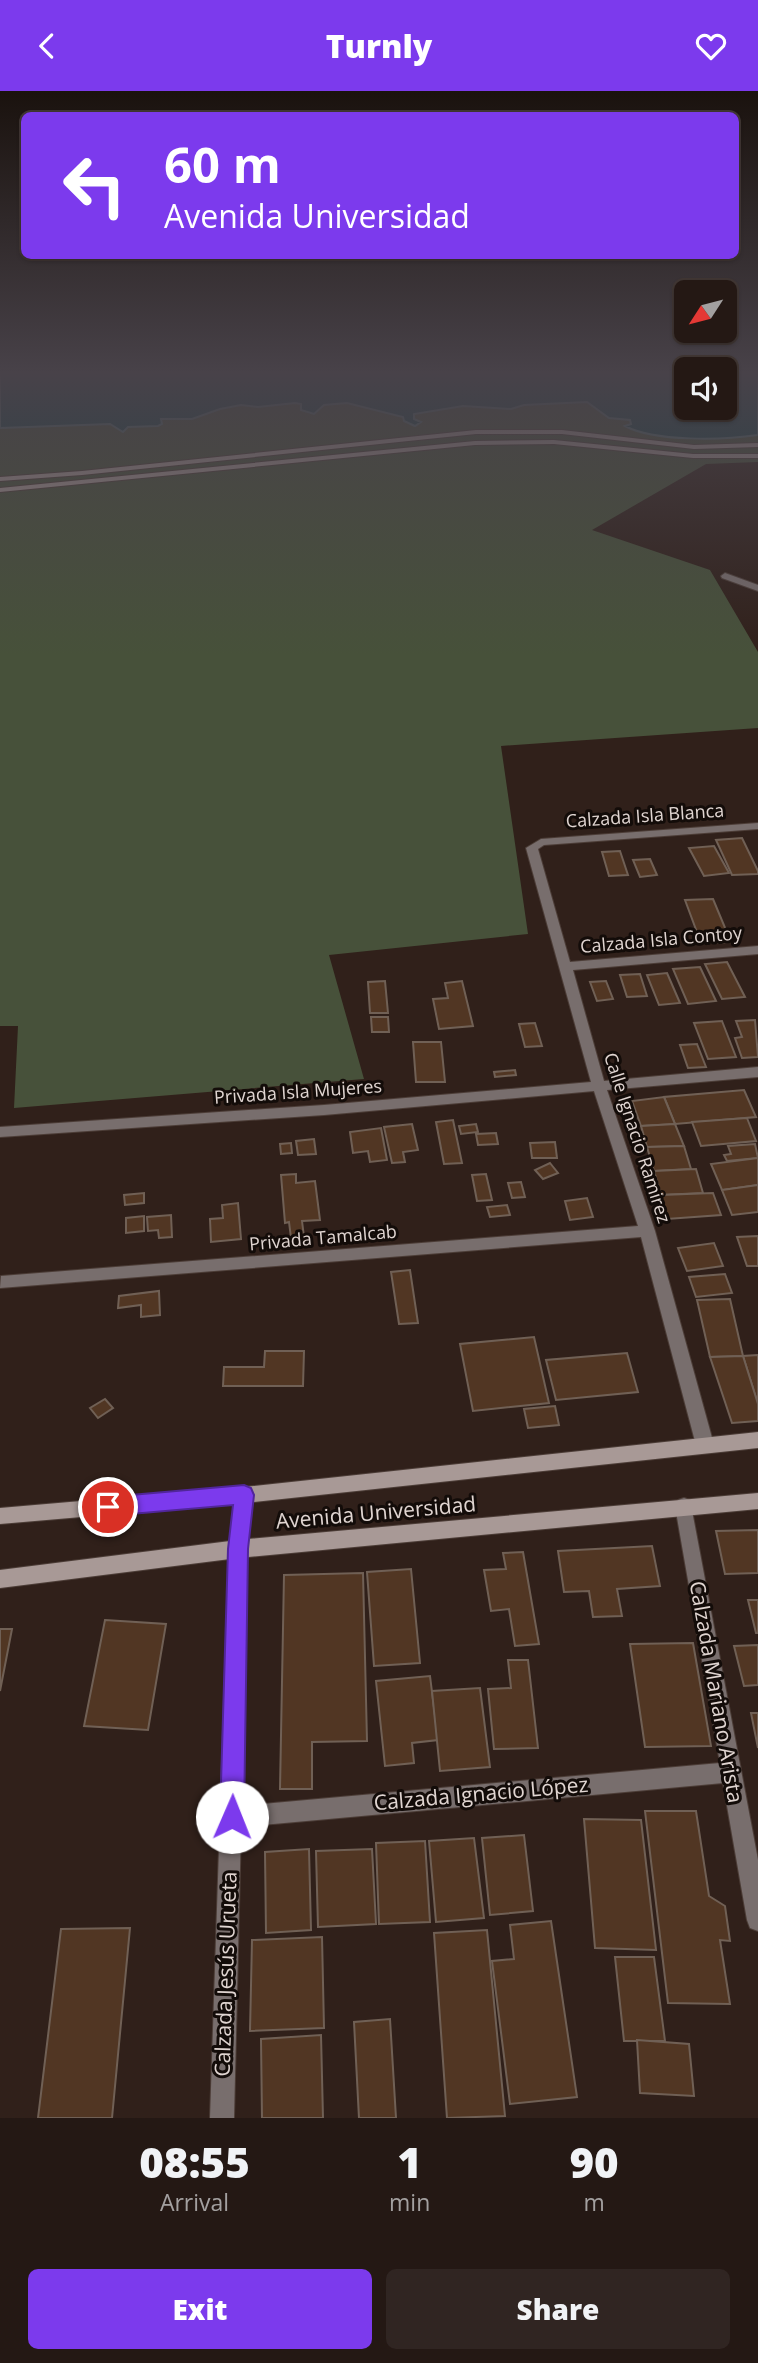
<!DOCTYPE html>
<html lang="en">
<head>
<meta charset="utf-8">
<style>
	:root { --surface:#241814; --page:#302522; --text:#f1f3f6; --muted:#a3a0a0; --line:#413734; --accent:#7c3aed }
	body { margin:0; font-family:"Open Sans",sans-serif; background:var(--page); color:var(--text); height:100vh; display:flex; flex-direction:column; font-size:26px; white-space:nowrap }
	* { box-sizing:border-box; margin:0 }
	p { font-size:23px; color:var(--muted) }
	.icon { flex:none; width:38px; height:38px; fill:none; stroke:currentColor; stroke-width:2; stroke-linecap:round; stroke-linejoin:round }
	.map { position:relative; height:2027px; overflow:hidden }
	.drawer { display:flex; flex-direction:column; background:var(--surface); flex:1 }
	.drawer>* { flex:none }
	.banner { position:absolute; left:21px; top:21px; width:718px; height:147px; border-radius:10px; box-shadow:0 2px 5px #0004,0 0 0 2px var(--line); background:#7c3aed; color:#fff; overflow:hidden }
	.needle { width:46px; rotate:234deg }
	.fabs { position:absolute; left:674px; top:189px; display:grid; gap:14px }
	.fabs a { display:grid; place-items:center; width:63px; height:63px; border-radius:10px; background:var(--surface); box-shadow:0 2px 5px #0004,0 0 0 2px var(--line); font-size:35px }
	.pin { position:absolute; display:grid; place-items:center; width:60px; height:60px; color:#fff; margin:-30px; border:4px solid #fff; border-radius:50%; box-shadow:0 2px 7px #0007 }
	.me { position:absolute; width:77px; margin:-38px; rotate:1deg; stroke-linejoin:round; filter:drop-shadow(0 0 5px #0008) }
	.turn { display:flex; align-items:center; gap:24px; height:147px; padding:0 28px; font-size:32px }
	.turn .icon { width:91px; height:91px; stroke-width:2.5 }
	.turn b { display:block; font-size:49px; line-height:60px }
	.eta { display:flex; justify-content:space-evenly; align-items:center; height:119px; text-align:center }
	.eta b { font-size:42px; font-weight:800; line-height:49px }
	.button { display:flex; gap:14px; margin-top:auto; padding:14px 28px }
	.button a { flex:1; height:80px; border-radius:10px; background:var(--accent); color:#fff; font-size:28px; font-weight:800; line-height:80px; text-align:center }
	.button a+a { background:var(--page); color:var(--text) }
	header { display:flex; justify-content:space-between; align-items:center; height:91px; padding:0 28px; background:var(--accent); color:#fff; font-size:32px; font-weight:800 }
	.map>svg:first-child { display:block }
</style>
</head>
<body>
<header><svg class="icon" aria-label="back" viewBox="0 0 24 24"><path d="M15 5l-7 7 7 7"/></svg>Turnly<svg class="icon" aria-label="heart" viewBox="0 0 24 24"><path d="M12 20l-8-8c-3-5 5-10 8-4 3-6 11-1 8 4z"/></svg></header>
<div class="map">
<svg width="758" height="2027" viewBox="0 0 758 2027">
	<rect width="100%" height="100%" fill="#30201a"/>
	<!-- green -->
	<path fill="#47513a" d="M0 280H686V317H724L725 280H758V371L706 373 592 439 710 479 758 561V637L501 655 528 843 329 864 364 988 14 1017 18 935H0Z"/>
	<!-- water -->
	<path fill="#124147" stroke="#506d70" stroke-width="2" d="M0 280H686V317H724L725 280H758V344C723 349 655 351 625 335L631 333 630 329 609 327 587 311 524 314 511 318 463 315 414 323V328L421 331 415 335 404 330 403 326 347 312 324 314 314 323 301 319V313L295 312 258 316 241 314 220 318 192 328H161L162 333 158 335 128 336 123 341 110 333 0 337Z"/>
	<!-- building -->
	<g fill="#513623" stroke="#706055" stroke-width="2">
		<path d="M742 747 758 780V783L732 784 716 749Z"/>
		<path d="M714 755 729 782 704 785 689 757Z"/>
		<path d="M620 760 628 784 609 785 602 761Z"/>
		<path d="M650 768 657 784 640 786 633 769Z"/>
		<path d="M713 808 731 851 701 852 685 809Z"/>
		<path d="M727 871 745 906 722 908 705 873Z"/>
		<path d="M700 876 716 910 688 913 673 878Z"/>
		<path d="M667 882 680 912 659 914 647 884Z"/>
		<path d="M640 883 647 905 627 906 620 884Z"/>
		<path d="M385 890 388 922H370L368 891Z"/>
		<path d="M462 890 473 935 439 938 433 908 448 907 445 892Z"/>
		<path d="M606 890 613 908 597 910 590 891Z"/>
		<path d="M371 926H388L389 941H372Z"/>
		<path d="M755 929 758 966 742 967 735 947 742 946 736 930Z"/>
		<path d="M722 930 736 966 708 968 694 932Z"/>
		<path d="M535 932 542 955 525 956 519 933Z"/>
		<path d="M413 951H441L445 991H416Z"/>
		<path d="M697 953 706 976 688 977 680 954Z"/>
		<path d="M515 979 516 984 495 986 494 981Z"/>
		<path d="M744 999 756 1026 675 1033 664 1006Z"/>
		<path d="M664 1006 675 1033 641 1035 632 1010Z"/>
		<path d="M747 1027 756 1050 701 1055 692 1031Z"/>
		<path d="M453 1029 462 1072 444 1073 436 1031Z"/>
		<path d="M412 1033 418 1059 403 1061 405 1071 392 1072 384 1036Z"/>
		<path d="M476 1033 478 1041 461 1043 459 1035Z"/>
		<path d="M675 1033 684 1055 647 1056 641 1035Z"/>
		<path d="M381 1037 387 1069 370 1071 368 1060 353 1062 350 1041Z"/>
		<path d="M496 1042 498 1053 478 1054 476 1043Z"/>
		<path d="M314 1048 316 1063 298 1064 296 1050Z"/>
		<path d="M555 1051 557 1067H532L530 1052Z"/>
		<path d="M291 1052 292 1062 281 1063 280 1053Z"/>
		<path d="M755 1053 758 1067 727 1070 724 1064 731 1063 728 1055Z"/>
		<path d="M684 1055 691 1078 654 1080 647 1056Z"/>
		<path d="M758 1067V1094L722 1099 711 1073Z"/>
		<path d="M550 1072 558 1082 543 1088 535 1079Z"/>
		<path d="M696 1078 703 1102 661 1104 654 1080Z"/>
		<path d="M296 1083V1092L315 1090 320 1129 302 1130 304 1146 291 1147 289 1131 285 1132 281 1084Z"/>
		<path d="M486 1083 492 1109 477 1110 472 1084Z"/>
		<path d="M521 1091 525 1106 512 1107 508 1092Z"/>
		<path d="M758 1094V1121L732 1124 722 1099Z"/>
		<path d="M144 1102V1112L125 1114 124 1104Z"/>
		<path d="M713 1102 721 1124 667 1128 661 1104Z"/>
		<path d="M587 1107 593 1126 570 1129 565 1110Z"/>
		<path d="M238 1112 241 1148 211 1151 210 1128 223 1127 222 1114Z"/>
		<path d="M507 1114 510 1124 490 1126 487 1116Z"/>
		<path d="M171 1124 172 1146 159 1147 158 1139 148 1140 147 1126Z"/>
		<path d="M144 1125V1140L126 1142V1127Z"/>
		<path d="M758 1145V1175H747L737 1146Z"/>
		<path d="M714 1152 723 1175 687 1180 678 1157Z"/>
		<path d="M410 1179 418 1232 399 1233 391 1181Z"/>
		<path d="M725 1183 732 1202 696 1206 689 1186Z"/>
		<path d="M159 1200 160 1224 141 1226V1214L118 1217 119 1205Z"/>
		<path d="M730 1208 743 1265 710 1266 697 1209Z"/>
		<path d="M534 1246 549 1312 473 1320 460 1253Z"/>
		<path d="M265 1260H304L303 1295H223L224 1276H264Z"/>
		<path d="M627 1262 638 1301 556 1309 546 1269Z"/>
		<path d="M758 1264V1313L743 1265Z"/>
		<path d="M743 1265 758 1313V1330L732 1332 710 1266Z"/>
		<path d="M105 1308 113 1317 98 1327 90 1317Z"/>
		<path d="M555 1315 559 1334 528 1337 524 1318Z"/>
		<path d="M758 1439V1482L725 1483 716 1440Z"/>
		<path d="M652 1455 660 1495 617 1498 622 1525 593 1526 589 1500 564 1501 558 1460Z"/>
		<path d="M523 1461 539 1553 515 1555 509 1518 491 1520 484 1479 506 1478 503 1462Z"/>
		<path d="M411 1478 420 1572 374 1575 367 1481Z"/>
		<path d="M363 1482 367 1650 312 1651V1698H280L284 1484Z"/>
		<path d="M748 1509H758V1542H756Z"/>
		<path d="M105 1529 166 1533 148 1639 84 1635Z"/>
		<path d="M0 1538H12L0 1600Z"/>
		<path d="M693 1552 711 1655 645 1656 630 1553Z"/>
		<path d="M758 1554V1594L744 1595 734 1555Z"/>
		<path d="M508 1569H528L538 1657 494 1658 488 1598 511 1597Z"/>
		<path d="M430 1585 438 1649 412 1652 414 1672 385 1675 376 1590Z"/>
		<path d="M480 1597 490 1676 440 1680 432 1600Z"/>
		<path d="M751 1622H758V1657Z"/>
		<path d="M645 1720H696L709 1805 725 1815 730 1850 720 1849 730 1913 668 1912Z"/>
		<path d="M584 1728 641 1729 656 1859 595 1857Z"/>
		<path d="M524 1744 533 1820 490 1824 482 1747Z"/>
		<path d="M474 1747 484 1827 436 1831 429 1750Z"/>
		<path d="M425 1750 430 1831 379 1833 376 1752Z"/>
		<path d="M309 1758 311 1839 266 1842 265 1761Z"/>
		<path d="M372 1758 376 1833 318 1836 316 1760Z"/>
		<path d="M551 1830 577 2006 510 2013 492 1870 514 1868 510 1834Z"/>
		<path d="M130 1837 112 2027H38L61 1838Z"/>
		<path d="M487 1839 505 2025 447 2027 434 1842Z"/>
		<path d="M322 1846 324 1937 250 1940 252 1849Z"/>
		<path d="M615 1866H654L665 1950H624Z"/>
		<path d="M390 1928 396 2027H359L354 1931Z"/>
		<path d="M321 1944 323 2027H262L261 1948Z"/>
		<path d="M637 1949 689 1953 694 2005 640 2002Z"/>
	</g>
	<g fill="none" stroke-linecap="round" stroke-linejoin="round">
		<!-- street casing -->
		<g stroke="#4c3d37" stroke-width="2">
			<g id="street">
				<path d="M725 482 758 494V500L722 487 721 485Z"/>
				<path d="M758 732V738L544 754 538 758 570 871 758 855V863L573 879 604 990 758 976V986L607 999 655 1140 714 1354 711 1359 705 1362 699 1359 696 1354 641 1146 0 1197 1 1185 638 1135 594 1000 324 1024 0 1046V1036L324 1014 591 991 526 757 541 748Z"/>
				<path d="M244 1396 250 1398 253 1404 247 1458 241 1715 720 1672 675 1415 678 1409 684 1407 690 1409 758 1769V1840L750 1837 747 1829 723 1692 241 1736 234 2027H210L229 1458 235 1404 238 1398Z"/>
			</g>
		</g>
		<!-- secondary casing -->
		<g stroke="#4c3d37" stroke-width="2">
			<g id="secondary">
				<path d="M476 339H562L694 354 758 352V356L694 358 562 343H476L82 384 0 390V386L82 380Z"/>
				<path d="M554 349 693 363H758V367H693L554 353 475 354 0 401V397L475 350Z"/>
				<path d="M758 1341V1357L244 1412 0 1433V1417L244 1396Z"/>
				<path d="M758 1402V1418L238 1467 0 1497V1479L238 1449Z"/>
			</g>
		</g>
		<!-- street -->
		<use href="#street" fill="#786e6d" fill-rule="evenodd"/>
		<!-- secondary -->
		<use href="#secondary" fill="#a89996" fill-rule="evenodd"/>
	</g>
	<!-- sky -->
	<linearGradient id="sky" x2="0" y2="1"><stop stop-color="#1a120e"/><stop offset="0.5" stop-color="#484249"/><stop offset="1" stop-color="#484249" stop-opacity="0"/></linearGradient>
	<rect width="758" height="564" fill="url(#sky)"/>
	<!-- route -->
	<path fill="#7c3aed" stroke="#51269a" stroke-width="2" d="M244 1394 251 1397 254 1404 248 1458 244 1726 240 1734 232 1737 223 1734 220 1726 228 1458 233 1414 108 1425 101 1422 98 1416 101 1409 108 1406Z"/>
	<g text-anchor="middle" stroke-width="6" stroke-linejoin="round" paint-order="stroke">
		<!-- street labels -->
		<g font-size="18" fill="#e0d5d1" stroke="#130c09">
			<text transform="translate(645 725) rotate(-4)" y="6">Calzada Isla Blanca</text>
			<text transform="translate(661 849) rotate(-5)" y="6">Calzada Isla Contoy</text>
			<text transform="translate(298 1001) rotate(-4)" y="6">Privada Isla Mujeres</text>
			<text transform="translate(637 1047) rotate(72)" y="6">Calle Ignacio Ramirez</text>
			<text transform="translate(323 1147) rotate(-5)" y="6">Privada Tamalcab</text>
		</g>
		<!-- near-street labels -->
		<g font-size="21" fill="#e0d5d1" stroke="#130c09">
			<text transform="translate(376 1422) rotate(-5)" y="7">Avenida Universidad</text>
			<text transform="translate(716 1601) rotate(80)" y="7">Calzada Mariano Arista</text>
			<text transform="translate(481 1703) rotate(-5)" y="7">Calzada Ignacio López</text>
			<text transform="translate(226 1883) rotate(-88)" y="7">Calzada Jesús Urueta</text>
		</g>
	</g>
</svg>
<div class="fabs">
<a><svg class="needle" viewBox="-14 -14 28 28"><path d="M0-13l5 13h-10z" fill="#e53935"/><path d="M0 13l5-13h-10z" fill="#a3a0a0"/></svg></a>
<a><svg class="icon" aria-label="sound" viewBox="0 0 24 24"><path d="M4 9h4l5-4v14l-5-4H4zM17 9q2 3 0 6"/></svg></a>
</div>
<div class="pin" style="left:108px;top:1416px;background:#d93025"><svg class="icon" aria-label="arrive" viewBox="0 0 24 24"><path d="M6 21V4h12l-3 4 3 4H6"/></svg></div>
<svg class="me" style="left:232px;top:1726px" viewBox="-20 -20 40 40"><circle r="19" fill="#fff"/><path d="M0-13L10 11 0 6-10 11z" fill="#7c3aed"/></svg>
<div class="banner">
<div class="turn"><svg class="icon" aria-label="left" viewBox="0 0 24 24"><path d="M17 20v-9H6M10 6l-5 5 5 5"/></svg><div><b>60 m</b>Avenida Universidad</div></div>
</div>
</div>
<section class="drawer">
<div class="eta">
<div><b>08:55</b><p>Arrival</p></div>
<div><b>1</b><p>min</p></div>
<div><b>90</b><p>m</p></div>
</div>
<div class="button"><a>Exit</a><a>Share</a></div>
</section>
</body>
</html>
